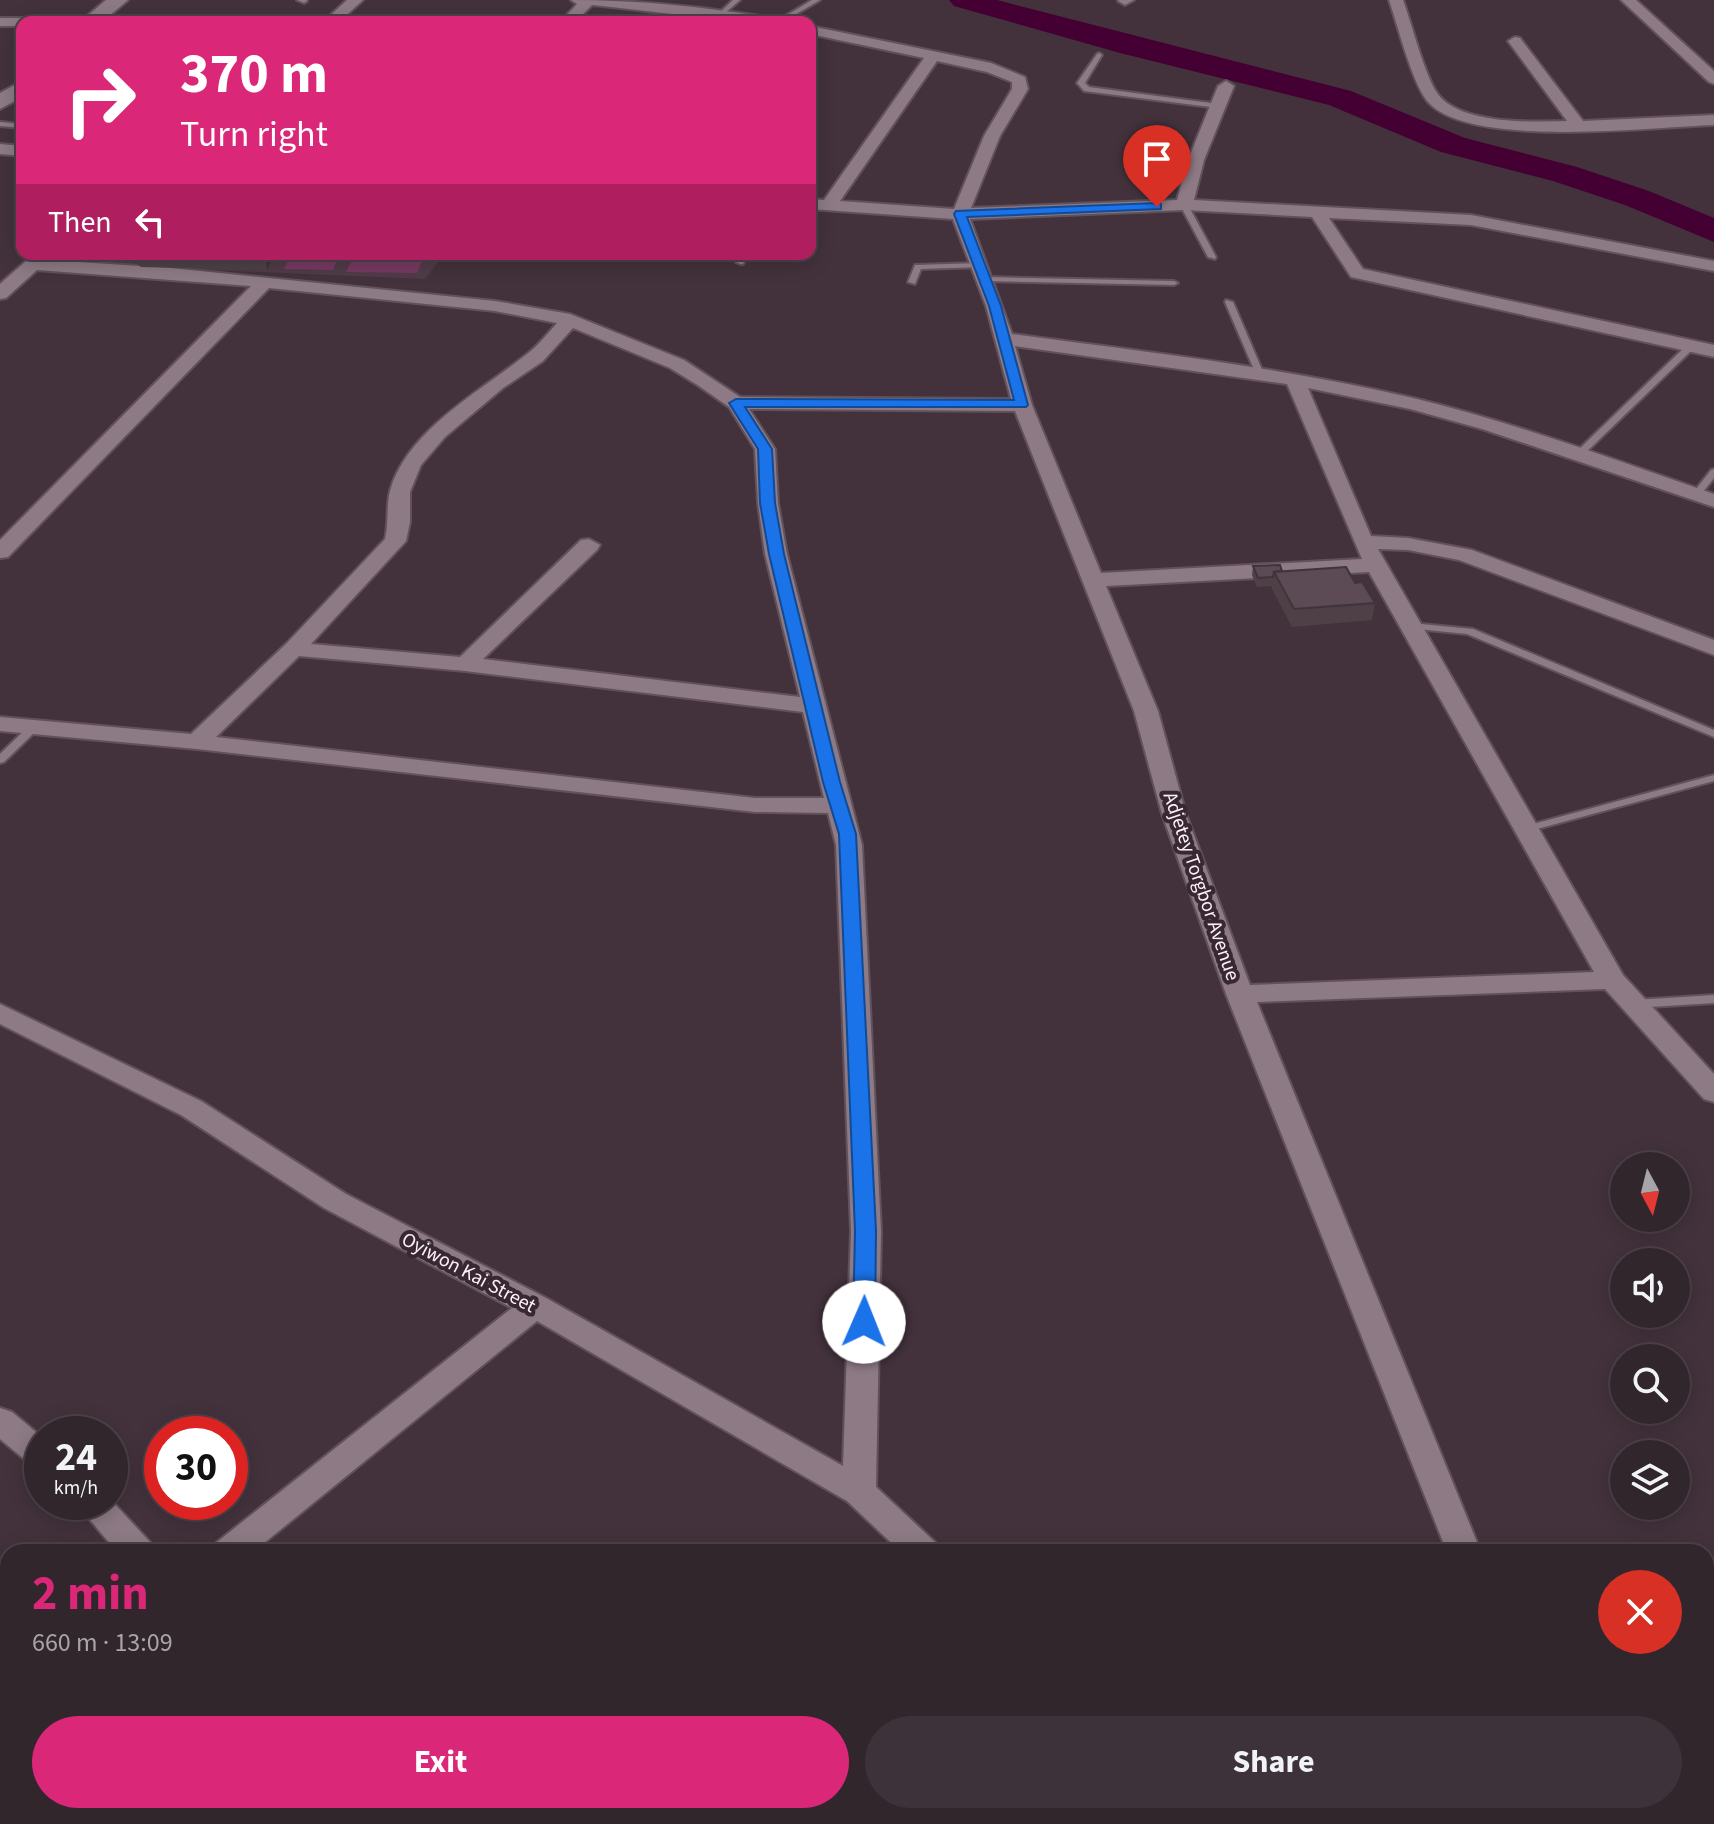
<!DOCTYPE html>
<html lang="en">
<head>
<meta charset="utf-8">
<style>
	:root { --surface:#32262d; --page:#3d3239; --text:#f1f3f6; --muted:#a8a5aa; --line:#4d4349; --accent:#db2777 }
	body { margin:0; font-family:"Source Sans 3",sans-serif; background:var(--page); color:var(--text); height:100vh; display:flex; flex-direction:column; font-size:30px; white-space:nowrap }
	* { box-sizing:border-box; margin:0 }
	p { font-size:26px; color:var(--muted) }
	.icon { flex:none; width:44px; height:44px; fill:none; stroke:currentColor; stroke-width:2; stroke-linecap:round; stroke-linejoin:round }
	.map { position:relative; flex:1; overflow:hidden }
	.sheet { position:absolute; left:0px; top:1544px; width:1714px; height:280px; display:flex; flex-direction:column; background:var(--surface); border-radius:24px 24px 0 0; box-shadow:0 4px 20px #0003,0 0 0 2px var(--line) }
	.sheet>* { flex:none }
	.guide { position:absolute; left:16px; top:16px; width:800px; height:244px; border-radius:16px; box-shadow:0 4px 20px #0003,0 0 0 2px var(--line); background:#db2777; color:#fff; overflow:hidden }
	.needle { width:52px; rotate:173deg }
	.controls { position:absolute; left:1610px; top:1152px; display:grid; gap:16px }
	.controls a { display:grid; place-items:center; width:80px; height:80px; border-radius:50%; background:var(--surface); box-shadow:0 4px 20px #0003,0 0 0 2px var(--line); font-size:40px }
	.speed { position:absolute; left:24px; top:1416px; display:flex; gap:16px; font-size:40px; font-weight:700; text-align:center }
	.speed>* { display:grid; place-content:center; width:104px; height:104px; border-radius:50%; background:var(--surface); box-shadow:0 4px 20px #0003,0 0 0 2px var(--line); line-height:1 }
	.speed small { font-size:20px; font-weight:400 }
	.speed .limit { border:12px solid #d22; background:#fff; color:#111 }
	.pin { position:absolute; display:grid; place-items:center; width:68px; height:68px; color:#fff; margin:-82px -34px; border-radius:50% 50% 50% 0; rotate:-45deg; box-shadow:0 0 8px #0007 }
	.pin .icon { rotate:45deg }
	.me { position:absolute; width:88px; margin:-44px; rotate:1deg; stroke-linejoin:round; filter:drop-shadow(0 0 6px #0008) }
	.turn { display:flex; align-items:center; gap:28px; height:168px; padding:0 32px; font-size:36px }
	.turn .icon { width:104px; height:104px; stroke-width:2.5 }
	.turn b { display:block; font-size:56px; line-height:68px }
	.then { display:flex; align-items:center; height:76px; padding:0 32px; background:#0003; gap:16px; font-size:30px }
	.round { display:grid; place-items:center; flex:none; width:84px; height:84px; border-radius:42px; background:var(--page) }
	.summary { display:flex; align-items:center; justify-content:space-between; height:136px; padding:0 32px }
	h1 { font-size:48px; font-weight:700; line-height:60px; color:var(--accent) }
	.primary-button { display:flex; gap:16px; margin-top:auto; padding:16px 32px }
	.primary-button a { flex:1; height:92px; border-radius:48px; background:var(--accent); color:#fff; font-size:32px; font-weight:700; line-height:92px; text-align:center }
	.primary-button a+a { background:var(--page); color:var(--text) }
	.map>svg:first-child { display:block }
</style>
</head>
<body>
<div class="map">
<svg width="1714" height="1824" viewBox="0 0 1714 1824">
	<rect width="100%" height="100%" fill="#43323c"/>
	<!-- built -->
	<path fill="#513b49" d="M73 254H444L425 279 91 265Z"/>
	<!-- green -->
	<g fill="#783962">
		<path d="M291 254H339L333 270 284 269Z"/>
		<path d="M355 254H425L417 273 346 272Z"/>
	</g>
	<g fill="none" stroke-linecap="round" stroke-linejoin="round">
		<!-- river -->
		<path fill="#440032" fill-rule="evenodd" d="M949 0H997L1351 91 1465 138 1577 167 1649 191 1714 218V242L1625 205 1553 181 1441 152 1329 105 1120 53 954 6Z"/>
		<!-- service casing -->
		<g stroke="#60515a" stroke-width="4">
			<g id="service">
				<path d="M297 0H307V1L304 3Z"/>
				<path d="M733 0H740L723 15H719V13Z"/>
				<path d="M812 0H820L783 22H775Z"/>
				<path d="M1099 53 1102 55 1085 83 1089 87 1218 104 1222 106 1218 108 1084 91 1077 83 1097 54Z"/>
				<path d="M0 122 22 124V128L0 126Z"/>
				<path d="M1181 203 1188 205 1216 257 1215 259 1208 257 1180 205Z"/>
				<path d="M740 254H748L743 264H740L736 262Z"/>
				<path d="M980 263 984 265 983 267 921 269 915 284 908 282 915 265Z"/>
				<path d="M983 277 1174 281 1178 283 1174 285 986 281 982 279Z"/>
				<path d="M1226 300 1233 302 1263 372 1262 374 1255 372 1225 302Z"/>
				<path d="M1691 343 1695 346 1694 348 1580 458H1574V454L1688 344Z"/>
				<path d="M1714 469V478L1699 497H1693V493L1711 470Z"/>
				<path d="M1411 623 1473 629 1714 730V737L1467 634 1407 628 1406 626 1407 624Z"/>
				<path d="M34 724 38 725 39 727 38 729 4 762 0 763V754L30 725Z"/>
				<path d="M1714 775V781L1526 832 1520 829 1522 827Z"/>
				<path d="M1714 995V1003L1634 1008 1628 1004 1634 1000Z"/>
			</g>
		</g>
		<!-- minor casing -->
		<g stroke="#60515a" stroke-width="4">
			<g id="minor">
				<path d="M347 0H363L339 22H323Z"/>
				<path d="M571 0C640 0 705 7 773 18L780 22C720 22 654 11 592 5L575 22H560L577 4Z"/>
				<path d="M1134 0 1125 5 1118 1 1119 0Z"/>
				<path d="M1389 0H1403C1412 25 1424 73 1437 93 1459 125 1533 122 1567 121L1508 41 1515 37 1520 38 1583 121 1714 115V125C1652 127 1470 149 1428 102 1412 83 1398 26 1389 0Z"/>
				<path d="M1621 0H1636L1714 71V84L1709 82Z"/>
				<path d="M0 18H22L29 22H22V26H0Z"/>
				<path d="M810 26 991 63 1025 77 1028 89 1000 136 971 208 1177 200 1188 160 1218 86 1226 81 1234 86 1204 160 1194 200 1471 215 1714 261V271L1471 225 1329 218 1363 269 1714 345V357L1351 277 1312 217 1184 210 970 219 1012 334C1146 352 1281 367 1413 398 1516 423 1615 460 1714 494V507L1482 429 1410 409 1308 388 1371 536 1408 538 1472 550 1714 640V655L1459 560 1408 550 1378 549 1623 975 1714 1074V1102L1704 1099 1605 989 1257 1002 1481 1552H1447L1226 994 1162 814 1134 711 1015 411 749 409 775 449 778 503 787 554 862 845 881 1231 876 1487 935 1542 940 1552H901L847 1501 537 1321 253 1552H212L217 1542 512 1308 324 1208 181 1115 0 1024V1004L201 1101 346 1194 546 1298 843 1466 851 1231 836 845 828 813 755 812 197 749 0 731V717L191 734 286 644 385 539C389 523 386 506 390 491 406 431 482 390 527 354 538 346 548 333 557 323L495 311 269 288 8 557 0 558V540L251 286 37 270 6 298 0 299V284L34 254H53L48 260 171 268 495 301 570 314 684 360 740 397 1011 399 986 306 953 219 810 209V199L824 200 924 58 810 34ZM937 61 987 72 1012 82V89L984 136 954 209 840 201ZM573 328 670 368 699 386 729 407 755 449 758 503 765 554 800 697 483 659 597 550 600 545 589 539 581 540 460 657 311 644 406 541 410 522V492L421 465 445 437 503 388 543 361ZM1015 346 1287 384 1362 559 1101 573 1032 405ZM1369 572 1594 972 1250 985 1186 814 1158 711 1106 586ZM299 656 465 671 803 712 824 798H755L216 737Z"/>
				<path d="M0 144 22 146V156L0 154Z"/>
				<path d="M0 1408 12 1412 42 1437V1468L30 1464 0 1439Z"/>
				<path d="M110 1499 150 1542 155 1552H117L75 1502H110Z"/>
				<path d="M1714 1622V1656L1706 1659V1625Z"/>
				<path d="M77 1816H121L117 1824H73Z"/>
				<path d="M409 1816H453L457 1824H413Z"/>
				<path d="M1279 1816H1325L1329 1824H1283Z"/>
				<path d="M1444 1816H1484L1480 1824H1440Z"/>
				<path d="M1648 1816H1692L1696 1824H1652Z"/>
			</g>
		</g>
		<!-- secondary casing -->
		<g stroke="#60515a" stroke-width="4">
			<g id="secondary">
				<path d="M106 0H128L102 22H80Z"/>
				<path d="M22 81V97L0 109V93Z"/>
			</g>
		</g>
		<!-- service -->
		<use href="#service" fill="#8d7a85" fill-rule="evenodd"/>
		<!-- minor -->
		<use href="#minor" fill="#8d7a85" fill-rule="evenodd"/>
		<!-- secondary -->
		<use href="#secondary" fill="#8d7a85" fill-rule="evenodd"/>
	</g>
	<!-- wall -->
	<g fill="#4f4048">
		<path d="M107 254H275L267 270 141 267 130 259 115 262Z"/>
		<path d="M1253 566 1355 583 1375 603 1372 620 1292 627 1272 589V586L1257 587 1252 575Z"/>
	</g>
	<!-- shaded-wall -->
	<g fill="#40343b">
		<path d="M114 254H129L130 259 115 262Z"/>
		<path d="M265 254H275L267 270Z"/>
	</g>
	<!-- building -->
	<g fill="#5c4a54" stroke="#40343b" stroke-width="2">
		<path d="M1280 565 1282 571 1274 572 1273 577 1258 578 1253 566Z"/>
		<path d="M1346 567 1355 583 1362 582 1375 603 1294 609 1274 572Z"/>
	</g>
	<!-- route -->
	<path fill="#1a73e8" stroke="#114b97" stroke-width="2" d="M1157 203 1161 204V209L967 217 1001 306 1028 405 1026 407H745L772 449 775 503 784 554 840 782 856 834 876 1231 875 1322 872 1328H857L853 1322 855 1231 839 834 823 782 769 554 760 503 758 449 729 403 736 399 1014 400 989 306 954 214 956 211Z"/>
	<g text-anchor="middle" stroke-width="8" stroke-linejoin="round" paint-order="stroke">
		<!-- street labels -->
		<g font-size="20" fill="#fcf1f7" stroke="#382831">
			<text transform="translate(1202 886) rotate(71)" y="7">Adjetey Torgbor Avenue</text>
			<text transform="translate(469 1272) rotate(28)" y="7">Oyiwon Kai Street</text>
		</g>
	</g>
</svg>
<div class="controls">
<a><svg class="needle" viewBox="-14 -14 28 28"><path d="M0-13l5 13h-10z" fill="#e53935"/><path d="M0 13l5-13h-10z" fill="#a8a5aa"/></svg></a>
<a><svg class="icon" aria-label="sound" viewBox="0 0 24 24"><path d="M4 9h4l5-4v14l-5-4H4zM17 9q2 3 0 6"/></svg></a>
<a><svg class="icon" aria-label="search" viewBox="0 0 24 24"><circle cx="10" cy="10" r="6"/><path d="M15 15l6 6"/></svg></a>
<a><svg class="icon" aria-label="layers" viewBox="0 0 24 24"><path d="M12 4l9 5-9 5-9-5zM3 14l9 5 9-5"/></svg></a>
</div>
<div class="speed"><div>24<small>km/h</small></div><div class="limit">30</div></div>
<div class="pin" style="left:1157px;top:207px;background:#d93025"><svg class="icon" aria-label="arrive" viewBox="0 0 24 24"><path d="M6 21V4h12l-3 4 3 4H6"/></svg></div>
<svg class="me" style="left:864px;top:1322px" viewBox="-20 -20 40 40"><circle r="19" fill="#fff"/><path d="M0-13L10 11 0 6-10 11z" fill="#1a73e8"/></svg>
<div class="guide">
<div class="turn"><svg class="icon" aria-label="right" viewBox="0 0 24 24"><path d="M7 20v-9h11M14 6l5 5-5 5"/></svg><div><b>370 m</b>Turn right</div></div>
<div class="then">Then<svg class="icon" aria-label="left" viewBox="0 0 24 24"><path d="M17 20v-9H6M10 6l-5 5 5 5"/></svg></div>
</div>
<section class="sheet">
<div class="summary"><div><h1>2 min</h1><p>660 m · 13:09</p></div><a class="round" style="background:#d93025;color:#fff"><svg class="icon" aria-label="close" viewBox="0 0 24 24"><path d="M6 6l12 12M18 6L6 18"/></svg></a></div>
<div class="primary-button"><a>Exit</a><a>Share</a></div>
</section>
</div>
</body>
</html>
